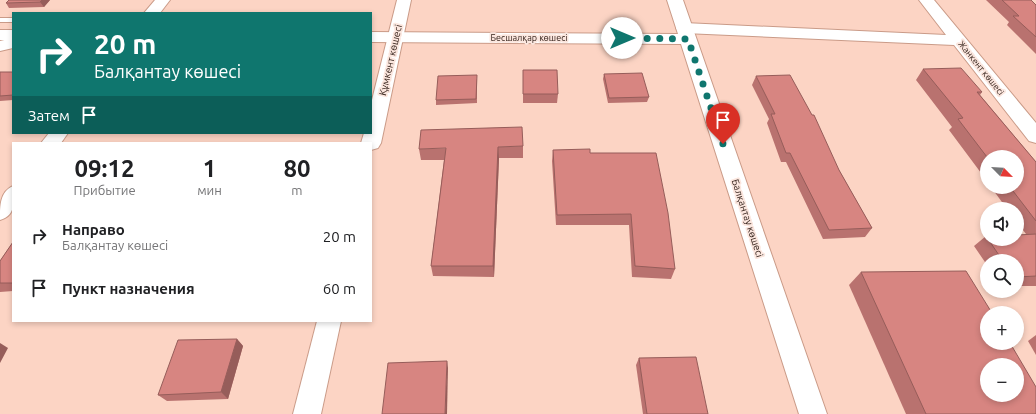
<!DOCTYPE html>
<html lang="ru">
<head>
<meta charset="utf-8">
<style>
	:root { --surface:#fff; --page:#f2f2f2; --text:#202124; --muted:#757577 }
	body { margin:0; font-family:Ubuntu,sans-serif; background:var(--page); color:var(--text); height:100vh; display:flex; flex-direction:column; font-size:15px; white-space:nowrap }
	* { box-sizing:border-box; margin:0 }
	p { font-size:13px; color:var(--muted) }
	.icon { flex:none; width:22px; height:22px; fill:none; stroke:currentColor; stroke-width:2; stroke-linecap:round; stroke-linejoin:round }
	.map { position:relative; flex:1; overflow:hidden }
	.side { position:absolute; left:12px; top:142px; width:360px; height:180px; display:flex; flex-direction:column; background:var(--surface); border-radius:0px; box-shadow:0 2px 6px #0003 }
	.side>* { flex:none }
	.hud { position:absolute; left:12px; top:12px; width:360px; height:122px; border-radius:0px; box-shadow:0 2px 6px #0003; background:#0f766e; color:#fff; overflow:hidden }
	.needle { width:26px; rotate:114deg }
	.tools { position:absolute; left:980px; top:150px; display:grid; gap:8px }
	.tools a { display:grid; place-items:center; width:44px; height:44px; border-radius:50%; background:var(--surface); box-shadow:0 2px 6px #0003; font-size:20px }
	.pin { position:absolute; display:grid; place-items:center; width:34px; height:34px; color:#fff; margin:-41px -17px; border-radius:50% 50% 50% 0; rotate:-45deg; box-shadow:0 0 4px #0007 }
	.pin .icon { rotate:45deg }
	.me { position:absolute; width:44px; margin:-22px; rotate:90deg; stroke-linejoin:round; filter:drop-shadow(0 0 3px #0008) }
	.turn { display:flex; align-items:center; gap:14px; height:84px; padding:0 16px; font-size:18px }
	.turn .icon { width:52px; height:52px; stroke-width:2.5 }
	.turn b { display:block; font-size:28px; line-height:34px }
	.then { display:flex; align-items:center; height:38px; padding:0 16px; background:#0003; gap:8px; font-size:15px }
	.eta { display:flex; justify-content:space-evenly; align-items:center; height:68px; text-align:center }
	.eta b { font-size:24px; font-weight:700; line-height:28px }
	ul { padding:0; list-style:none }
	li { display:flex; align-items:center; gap:12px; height:52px; padding:0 16px }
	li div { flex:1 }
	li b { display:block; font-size:15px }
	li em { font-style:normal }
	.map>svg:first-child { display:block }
</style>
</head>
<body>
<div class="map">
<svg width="1036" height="414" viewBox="0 0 1036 414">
	<rect width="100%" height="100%" fill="#fcd4c4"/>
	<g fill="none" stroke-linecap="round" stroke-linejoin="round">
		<!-- service casing -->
		<g stroke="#ca9b88" stroke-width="2">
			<rect id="service" x="0" y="18" width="13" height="4"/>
		</g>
		<!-- minor casing -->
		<g stroke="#ca9b88" stroke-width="2">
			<g id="minor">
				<path d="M155 0H170L160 13H144Z"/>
				<path d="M397 0H411L381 143 378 148 371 150V143H361L364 133H371V104Z"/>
				<path d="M919 0H934L1036 123V143L1029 141 954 45 684 33 678 31 676 28 678 25 684 23 946 35Z"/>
				<path d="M13 38V48L0 51V41Z"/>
				<path d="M49 133H68L61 143H41Z"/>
				<path d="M13 186C13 201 17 215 0 220 0 205 0 192 13 186Z"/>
				<path d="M317 321H341L321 414H293Z"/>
			</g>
		</g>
		<!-- tertiary casing -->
		<g stroke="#ca9b88" stroke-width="2">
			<g id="tertiary">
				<path d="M667 0H683L827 414H799L681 44 371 42V32L678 34Z"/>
				<rect x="0" y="30" width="13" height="10"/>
			</g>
		</g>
		<!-- service -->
		<use href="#service" fill="#fff" fill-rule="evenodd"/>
		<!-- minor -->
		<use href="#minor" fill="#fff" fill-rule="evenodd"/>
		<!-- tertiary -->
		<use href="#tertiary" fill="#fff" fill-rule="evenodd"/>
	</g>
	<!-- wall -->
	<g fill="#b9726f">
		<path d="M50 0 44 7 9 8 6 3Z"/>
		<path d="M986 0H1031L1036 5V54L1007 25 1009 22Z"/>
		<path d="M923 69 982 92 980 95 1036 162V286H1017V261H987V265L974 246 986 236H987V239H1017L1026 234 1017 222V209H1007L991 187H1017L987 157V181L949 130 952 127 916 80Z"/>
		<path d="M523 70 558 94 557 103H523Z"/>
		<path d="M0 72H13V100L0 101Z"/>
		<path d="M604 74 649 97 647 102 608 103 603 79Z"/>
		<path d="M756 76 839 170 872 228 865 237 823 239 786 162H781L767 123 769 119 752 85Z"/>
		<path d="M477 79V103L436 105V100Z"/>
		<path d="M523 146V158H499L494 277 433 276 431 266 444 160H421L419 149Z"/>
		<path d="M553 150 590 153 675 269 671 279 632 277 629 225H556L552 161Z"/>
		<path d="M13 242V291L0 292V261Z"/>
		<path d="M861 272 1036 414H906L849 285Z"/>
		<path d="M1036 335V355L1028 341Z"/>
		<path d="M237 339 243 346 228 399 167 401 158 395Z"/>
		<path d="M639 358 708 414H643L636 365Z"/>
	</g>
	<!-- shaded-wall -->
	<g fill="#965d5a">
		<path d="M42 0H50L44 7 40 2Z"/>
		<path d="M498 147 499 158 494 277 493 266Z"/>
		<path d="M237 339 243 346 228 399 221 392Z"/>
		<path d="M0 343 8 348 0 363Z"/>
		<path d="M447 361 448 368 447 414H445Z"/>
	</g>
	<!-- building -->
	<g fill="#d78581" stroke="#965d5a" fill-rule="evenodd">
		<path d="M9 0H42L40 2 6 3Z"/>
		<path d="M1002 0H1031L1036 5V37L1013 16H1019Z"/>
		<path d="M961 68 982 92H977L1036 162V221L1010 187H1017V157H987L958 119 963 118 923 69Z"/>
		<path d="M523 70H557L558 94H523Z"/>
		<path d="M0 72H13V95L0 96Z"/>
		<path d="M642 73 649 97 609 98 604 74Z"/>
		<path d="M477 75 476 99 436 100 438 76Z"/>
		<path d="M790 75 812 115H814L839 170 872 228 829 230 790 153H786L771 114H775L756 76Z"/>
		<path d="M522 127 523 146 498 147 493 266H431L446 148 419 149 421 130Z"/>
		<path d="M590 149V153H656L668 213 675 269 635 266 631 214 557 215 553 150Z"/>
		<path d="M1036 234V276L1017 277V261H1003L988 239H1017V235Z"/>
		<path d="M13 242V283H0V261Z"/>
		<path d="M966 271 992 313H987V343H1010L1036 387V414H926L861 272ZM987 365H1017V395H987Z"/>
		<path d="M237 339 221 392 158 395 178 340Z"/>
		<path d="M696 357 708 414H647L639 358Z"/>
		<path d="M447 361 445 414H382L388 363Z"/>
	</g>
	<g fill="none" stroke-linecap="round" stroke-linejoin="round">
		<!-- route -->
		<path stroke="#0f766e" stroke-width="7" stroke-dasharray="0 12.6" d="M622 38 688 39 723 144"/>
	</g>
	<g text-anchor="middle" stroke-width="3.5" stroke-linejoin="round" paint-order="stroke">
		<!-- far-street labels -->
		<g font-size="9" fill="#301e17" stroke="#fbe6de">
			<text x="529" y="41">Бесшалқар көшесі</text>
			<text transform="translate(981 68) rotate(51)" y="3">Жанкент көшесі</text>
		</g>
		<!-- street labels -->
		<g font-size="10" fill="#301e17" stroke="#fbe6de">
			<text transform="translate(390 60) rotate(-77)" y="4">Құмкент көшесі</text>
			<text transform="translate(748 218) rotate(72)" y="4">Балқантау көшесі</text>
		</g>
	</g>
</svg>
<div class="tools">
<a><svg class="needle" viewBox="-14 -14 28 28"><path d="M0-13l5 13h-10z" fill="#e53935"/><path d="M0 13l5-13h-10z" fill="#757577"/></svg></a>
<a><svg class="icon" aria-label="sound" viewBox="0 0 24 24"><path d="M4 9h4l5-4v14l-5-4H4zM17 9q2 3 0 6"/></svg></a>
<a><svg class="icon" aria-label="search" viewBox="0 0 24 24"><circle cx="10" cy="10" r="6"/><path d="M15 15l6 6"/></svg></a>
<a>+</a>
<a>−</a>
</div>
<div class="pin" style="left:723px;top:144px;background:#d93025"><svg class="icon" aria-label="arrive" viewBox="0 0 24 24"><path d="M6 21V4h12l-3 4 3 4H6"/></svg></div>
<svg class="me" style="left:622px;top:38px" viewBox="-20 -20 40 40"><circle r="19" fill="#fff"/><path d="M0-13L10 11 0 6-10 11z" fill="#0f766e"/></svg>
<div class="hud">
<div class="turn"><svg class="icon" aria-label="right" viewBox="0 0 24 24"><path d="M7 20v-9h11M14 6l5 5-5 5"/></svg><div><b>20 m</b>Балқантау көшесі</div></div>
<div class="then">Затем<svg class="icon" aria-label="arrive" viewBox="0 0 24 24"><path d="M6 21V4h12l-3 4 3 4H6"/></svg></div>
</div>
<section class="side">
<div class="eta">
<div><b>09:12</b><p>Прибытие</p></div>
<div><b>1</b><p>мин</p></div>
<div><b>80</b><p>m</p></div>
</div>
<ul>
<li><svg class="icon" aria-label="right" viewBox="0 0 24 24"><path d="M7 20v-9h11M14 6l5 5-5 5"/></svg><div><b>Направо</b><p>Балқантау көшесі</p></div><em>20 m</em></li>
<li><svg class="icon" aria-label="arrive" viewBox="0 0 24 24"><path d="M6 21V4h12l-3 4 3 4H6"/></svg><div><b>Пункт назначения</b></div><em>60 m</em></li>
</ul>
</section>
</div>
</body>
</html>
